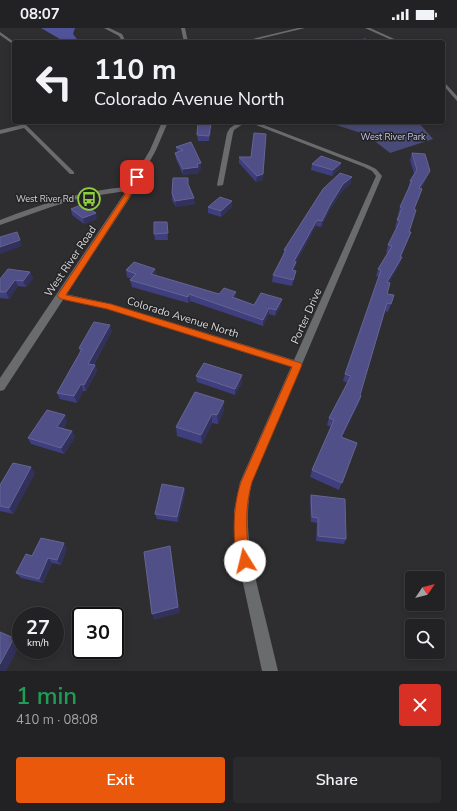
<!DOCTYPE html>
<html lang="en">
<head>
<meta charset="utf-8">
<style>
	:root { --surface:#222224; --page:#2a2a2c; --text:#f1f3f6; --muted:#a2a4a6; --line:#3f3f41; --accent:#ea580c }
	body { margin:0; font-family:"Nunito Sans",sans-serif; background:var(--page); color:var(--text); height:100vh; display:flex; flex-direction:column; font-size:15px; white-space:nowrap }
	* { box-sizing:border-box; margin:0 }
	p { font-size:13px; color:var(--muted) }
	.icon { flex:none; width:22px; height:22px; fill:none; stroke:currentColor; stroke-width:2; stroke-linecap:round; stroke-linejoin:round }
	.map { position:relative; height:643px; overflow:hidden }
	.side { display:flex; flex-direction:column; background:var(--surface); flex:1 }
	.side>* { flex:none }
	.guide { position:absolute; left:12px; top:12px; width:433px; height:84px; border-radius:4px; box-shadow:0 2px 6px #0003,0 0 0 1px var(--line); background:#222224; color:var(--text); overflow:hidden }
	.needle { width:26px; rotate:55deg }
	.fabs { position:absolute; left:405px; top:543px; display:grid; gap:8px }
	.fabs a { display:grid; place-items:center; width:40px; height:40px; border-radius:4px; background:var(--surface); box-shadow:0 2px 6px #0003,0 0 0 1px var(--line); font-size:20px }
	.speed { position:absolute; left:12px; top:579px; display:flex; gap:8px; font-size:20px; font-weight:700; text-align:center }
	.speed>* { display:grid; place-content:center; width:52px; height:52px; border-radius:50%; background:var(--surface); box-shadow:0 2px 6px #0003,0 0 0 1px var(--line); line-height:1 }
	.speed small { font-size:10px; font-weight:400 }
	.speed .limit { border:2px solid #111; border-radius:6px; background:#fff; color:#111 }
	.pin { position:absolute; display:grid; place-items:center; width:34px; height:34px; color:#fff; margin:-17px; border-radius:8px; box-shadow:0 2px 6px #0006 }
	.me { position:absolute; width:44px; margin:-22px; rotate:351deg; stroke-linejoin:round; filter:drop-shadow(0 0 3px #0008) }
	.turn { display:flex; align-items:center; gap:14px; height:84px; padding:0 16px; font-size:18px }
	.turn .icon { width:52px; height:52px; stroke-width:2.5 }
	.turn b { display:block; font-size:28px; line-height:34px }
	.round { display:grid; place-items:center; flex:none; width:42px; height:42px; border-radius:4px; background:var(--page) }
	.headline { display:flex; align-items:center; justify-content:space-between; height:68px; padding:0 16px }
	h1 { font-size:24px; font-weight:600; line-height:30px; color:#1e9e55 }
	.cta { display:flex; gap:8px; margin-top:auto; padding:8px 16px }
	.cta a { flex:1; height:46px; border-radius:4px; background:var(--accent); color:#fff; font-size:16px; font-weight:600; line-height:46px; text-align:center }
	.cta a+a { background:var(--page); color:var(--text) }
	.status { display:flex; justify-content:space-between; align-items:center; height:28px; padding:0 20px; background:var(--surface); direction:ltr }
	.status svg { height:11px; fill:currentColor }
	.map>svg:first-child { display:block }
</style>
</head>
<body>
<div class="status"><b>08:07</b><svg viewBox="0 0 49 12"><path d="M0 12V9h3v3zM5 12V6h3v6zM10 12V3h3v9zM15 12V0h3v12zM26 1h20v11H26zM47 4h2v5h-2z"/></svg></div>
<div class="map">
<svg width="457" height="643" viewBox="0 0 457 643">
	<rect width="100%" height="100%" fill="#2e2e30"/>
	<!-- green -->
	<path fill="#484b78" d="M327 94H418L433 111 390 125 367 107Z"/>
	<!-- water -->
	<path fill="#51539a" d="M41 0H75L73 6 79 14H65Z"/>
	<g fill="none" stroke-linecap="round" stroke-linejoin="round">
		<!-- minor -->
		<g fill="#6a6b6d" fill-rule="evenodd">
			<path d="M104 0H109L122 6 125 12 122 13 119 8Z"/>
			<path d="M298 0H305L247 14H240Z"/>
			<path d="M365 0H370L401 14H396Z"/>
			<path d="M0 4 14 14V17L0 7Z"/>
			<path d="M443 53 457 68V73L443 57Z"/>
			<path d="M239 94H246L234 102 233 105 223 157 218 158 217 157 227 105 230 100Z"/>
			<path d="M248 94H256L368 137 376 141 382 148 252 454C242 497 252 538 263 581 268 601 273 622 278 643H262L237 527 234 483 240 454 291 339 107 281 61 271 57 268 61 265 111 276 294 332 376 148 372 143 364 139Z"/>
			<path d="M25 96 74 144V146H70L24 100 0 106V102Z"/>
		</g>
		<!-- secondary -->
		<g fill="#6a6b6d" fill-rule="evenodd">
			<path d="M181 0H185L188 14H184Z"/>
			<path d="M162 94H168L156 122 129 171 4 362 0 363V350L126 163 80 170 51 179 0 197V192C42 176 83 162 128 159L150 122Z"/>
		</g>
	</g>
	<!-- wall -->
	<g fill="#3f3e7e">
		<path d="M198 94H215V97H212L209 113H198L197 107Z"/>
		<path d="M191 114 201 141 199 142V145L183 147 176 131 175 125 177 124 176 119Z"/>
		<path d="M412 125 427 149 421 161 420 168 414 181 409 204H411L408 212 401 229H402L399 237 389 255 387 266 394 267 388 284 385 283 360 367 359 375 342 409 357 415 339 462 310 449 312 442 331 399 327 397 329 390 348 355 343 353 345 346 379 249 376 248 378 241 388 225 386 224 388 217 397 200 395 199 399 186H398L400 179 409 160H408L410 153 414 146 410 132Z"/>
		<path d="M239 129 263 152 256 154 239 135Z"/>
		<path d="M312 136 340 140 332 148 311 142Z"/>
		<path d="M340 145 351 155 342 163 329 183 321 199 316 198 296 234 295 240 294 242 295 249 292 258 272 254 273 247 283 227 284 222Z"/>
		<path d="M189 158 195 176 176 179 172 172V165Z"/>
		<path d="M208 179H232L221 189 208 185Z"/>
		<path d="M71 181 97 191 84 196 72 187Z"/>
		<path d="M167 194 168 212H155L154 206Z"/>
		<path d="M155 241 156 248 219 266 236 264V270L254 277 281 278 275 288 269 286 263 298 190 273 188 275 132 259 130 252 132 251 127 249 126 242Z"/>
		<path d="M30 244 33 250 26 259 18 258 9 271 0 270V251Z"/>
		<path d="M112 303 94 336 95 337 97 343 86 363H83L77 375 60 371 57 365 80 324 79 320Z"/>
		<path d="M242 347V354L235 367 197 354 196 348Z"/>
		<path d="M195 364 224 382 218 396 212 395 202 416 177 408 176 399Z"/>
		<path d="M67 394 63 401 72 403 75 409 64 426 31 416 28 410Z"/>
		<path d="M35 445 13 486 0 483V457Z"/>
		<path d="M184 460 185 465 178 494 157 491 155 486Z"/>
		<path d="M311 467 346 511 344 516 316 513 317 495 311 494 310 473Z"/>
		<path d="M67 520 61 537 52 535 43 555 21 550 16 545 32 528Z"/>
	</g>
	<!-- shaded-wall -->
	<g fill="#32315b">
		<path d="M211 94 212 97 209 113V108Z"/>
		<path d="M266 111 263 152 256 154 257 148Z"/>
		<path d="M201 135V141L199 142V145L183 147V141L197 136Z"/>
		<path d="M341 135 340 140 332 148 333 142Z"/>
		<path d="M430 143 427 149 417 167 419 160Z"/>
		<path d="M352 149 351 155 342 163 329 183 321 199 322 193 330 177 343 156Z"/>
		<path d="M194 170 195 176 176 179 175 173Z"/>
		<path d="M232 173V179L221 189V183Z"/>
		<path d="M96 185 97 191 84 196 83 190Z"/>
		<path d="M317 192 316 198 296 234 295 240 291 248 294 233Z"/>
		<path d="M411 204 408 212 398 236 400 229Z"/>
		<path d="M20 212 22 218 0 226V219Z"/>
		<path d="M402 229 399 237 385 262 387 254Z"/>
		<path d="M155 241 156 247 152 253 151 246Z"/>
		<path d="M296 243 295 249 292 258 293 252Z"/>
		<path d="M30 244 33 250 26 259 23 253Z"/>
		<path d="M15 252 18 258 9 271 6 264Z"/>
		<path d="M236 264V271L232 269Z"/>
		<path d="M189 266 190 273 188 275V269Z"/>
		<path d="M282 271 281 278 275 288 276 282Z"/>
		<path d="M269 280V286L263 298V292Z"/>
		<path d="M110 297 112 303 90 342 88 336Z"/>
		<path d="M95 337 97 343 86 363 84 357Z"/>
		<path d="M242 347V354L235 367V361Z"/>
		<path d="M81 356 83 363 77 375 74 368Z"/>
		<path d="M361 368 359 375 339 416 341 409Z"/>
		<path d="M224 373V382L218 396 217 387Z"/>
		<path d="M212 386V395L202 416 201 407Z"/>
		<path d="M65 387 67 394 60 405 57 399Z"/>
		<path d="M72 403 75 409 64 426 61 420Z"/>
		<path d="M31 439 35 445 13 486 9 480Z"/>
		<path d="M184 460 185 465 178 494 177 489Z"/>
		<path d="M64 515 67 520 61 537 57 532Z"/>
		<path d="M170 518 171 525 180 585 154 592 152 586Z"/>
		<path d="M48 530 52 535 43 555 39 551Z"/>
		<path d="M14 610 21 615 6 643H0V636Z"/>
	</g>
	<!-- building -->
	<g fill="#504f87" stroke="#656494">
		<path d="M365 11 375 14H351Z"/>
		<path d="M198 94H211L209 108 197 107Z"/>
		<path d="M254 105 266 106 263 146 257 148 239 129H251Z"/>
		<path d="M191 114 201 135 197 136 198 139 183 141 175 125 183 122 176 119Z"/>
		<path d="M412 125 425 126 430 143 419 160 422 161 414 181 416 182 409 204H411L400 229H402L387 254 390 255 387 266 394 267 391 276 387 275 360 367 361 368 341 409 357 415 342 455 312 442 334 392 329 390 351 348 345 346 381 242 378 241 392 218 388 217 400 193 397 192 402 180 400 179 412 153H410L417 142Z"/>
		<path d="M321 128 341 135 333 142 312 136Z"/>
		<path d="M340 145 352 149 343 156 330 177 322 193 317 192 294 233 296 234 292 242 296 243 293 252 273 247 286 222H284L323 161Z"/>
		<path d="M173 150H188V156L194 170 175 173 172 165Z"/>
		<path d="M220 169 232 173 221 183 208 179Z"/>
		<path d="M83 176 96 185 83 190 71 181Z"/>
		<path d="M154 194H167L168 205 154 206Z"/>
		<path d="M17 204 20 212 0 219V209Z"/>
		<path d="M134 234 155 241 151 246 219 266 224 260 236 264 232 269 254 277 261 265 282 271 276 282 269 280 263 292 189 266 188 269 130 252 136 246 126 242Z"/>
		<path d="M8 241 30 244 23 253 15 252 6 264H0V251Z"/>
		<path d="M94 294 110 297 88 336 95 337 84 357 81 356 74 368 57 365 82 321 79 320Z"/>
		<path d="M204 335 242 347 235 361 196 348Z"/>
		<path d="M195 364 224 373 217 387 212 386 201 407 176 399Z"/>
		<path d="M47 382 65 387 57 399 72 403 61 420 28 410Z"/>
		<path d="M13 435 31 439 9 480 0 478V457Z"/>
		<path d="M162 456 184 460 177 489 155 486Z"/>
		<path d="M311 467 345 471 346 511 318 508V490L312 489Z"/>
		<path d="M41 510 64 515 57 532 48 530 39 551 16 545 26 526 32 528Z"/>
		<path d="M170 518 178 579 152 586 144 524Z"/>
		<path d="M0 604 14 610 0 636Z"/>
	</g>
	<!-- route -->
	<path fill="#ea580c" stroke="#983908" d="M135 148 140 149 128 171 66 267 111 276 301 335 302 337 252 454C247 471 246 489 247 507 248 517 253 528 250 538L245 540 240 538C231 514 233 477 241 454L292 339 107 281 61 271 57 268 122 171Z"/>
	<!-- icons -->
	<defs>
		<g id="bus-ring" transform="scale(1.15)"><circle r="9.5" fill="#242427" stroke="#90cd40" stroke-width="1.5"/><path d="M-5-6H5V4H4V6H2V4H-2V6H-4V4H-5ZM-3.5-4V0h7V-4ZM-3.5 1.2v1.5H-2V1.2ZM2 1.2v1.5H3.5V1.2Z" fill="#90cd40"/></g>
	</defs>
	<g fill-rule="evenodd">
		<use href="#bus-ring" x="89" y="171"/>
	</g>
	<g text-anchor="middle" stroke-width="3" stroke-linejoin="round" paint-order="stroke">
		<!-- far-park labels -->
		<g font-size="9" fill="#c3c8f0" stroke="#242427">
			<text x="393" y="112">West River Park</text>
		</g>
		<!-- far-poi labels -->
		<g font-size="9" fill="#d7d7d8" stroke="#242427" text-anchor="end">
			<text x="74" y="174">West River Rd</text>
		</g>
		<!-- street labels -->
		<g font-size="11" fill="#d7d7d8" stroke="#242427">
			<text transform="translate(70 233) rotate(-56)" y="4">West River Road</text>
			<text transform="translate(306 288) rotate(-66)" y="4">Porter Drive</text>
			<text transform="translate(183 289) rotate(17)" y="4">Colorado Avenue North</text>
		</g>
	</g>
</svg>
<div class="fabs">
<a><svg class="needle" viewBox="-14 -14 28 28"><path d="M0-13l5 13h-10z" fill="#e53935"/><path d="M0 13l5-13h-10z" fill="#a2a4a6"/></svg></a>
<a><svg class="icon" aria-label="search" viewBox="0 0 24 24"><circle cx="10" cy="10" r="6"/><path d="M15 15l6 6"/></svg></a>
</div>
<div class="speed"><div>27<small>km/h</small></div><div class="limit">30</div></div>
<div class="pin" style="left:137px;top:149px;background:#d93025"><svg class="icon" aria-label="arrive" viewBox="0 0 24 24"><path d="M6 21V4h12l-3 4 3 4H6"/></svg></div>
<svg class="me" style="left:245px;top:533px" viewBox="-20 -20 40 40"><circle r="19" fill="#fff"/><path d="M0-13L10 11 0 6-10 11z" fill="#ea580c"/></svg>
<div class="guide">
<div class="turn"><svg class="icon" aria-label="left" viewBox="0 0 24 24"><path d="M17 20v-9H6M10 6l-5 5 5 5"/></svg><div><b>110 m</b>Colorado Avenue North</div></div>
</div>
</div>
<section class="side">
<div class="headline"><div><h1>1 min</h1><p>410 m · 08:08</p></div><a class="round" style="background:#d93025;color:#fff"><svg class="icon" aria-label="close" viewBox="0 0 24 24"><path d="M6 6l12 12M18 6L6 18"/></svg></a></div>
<div class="cta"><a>Exit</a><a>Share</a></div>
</section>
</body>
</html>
